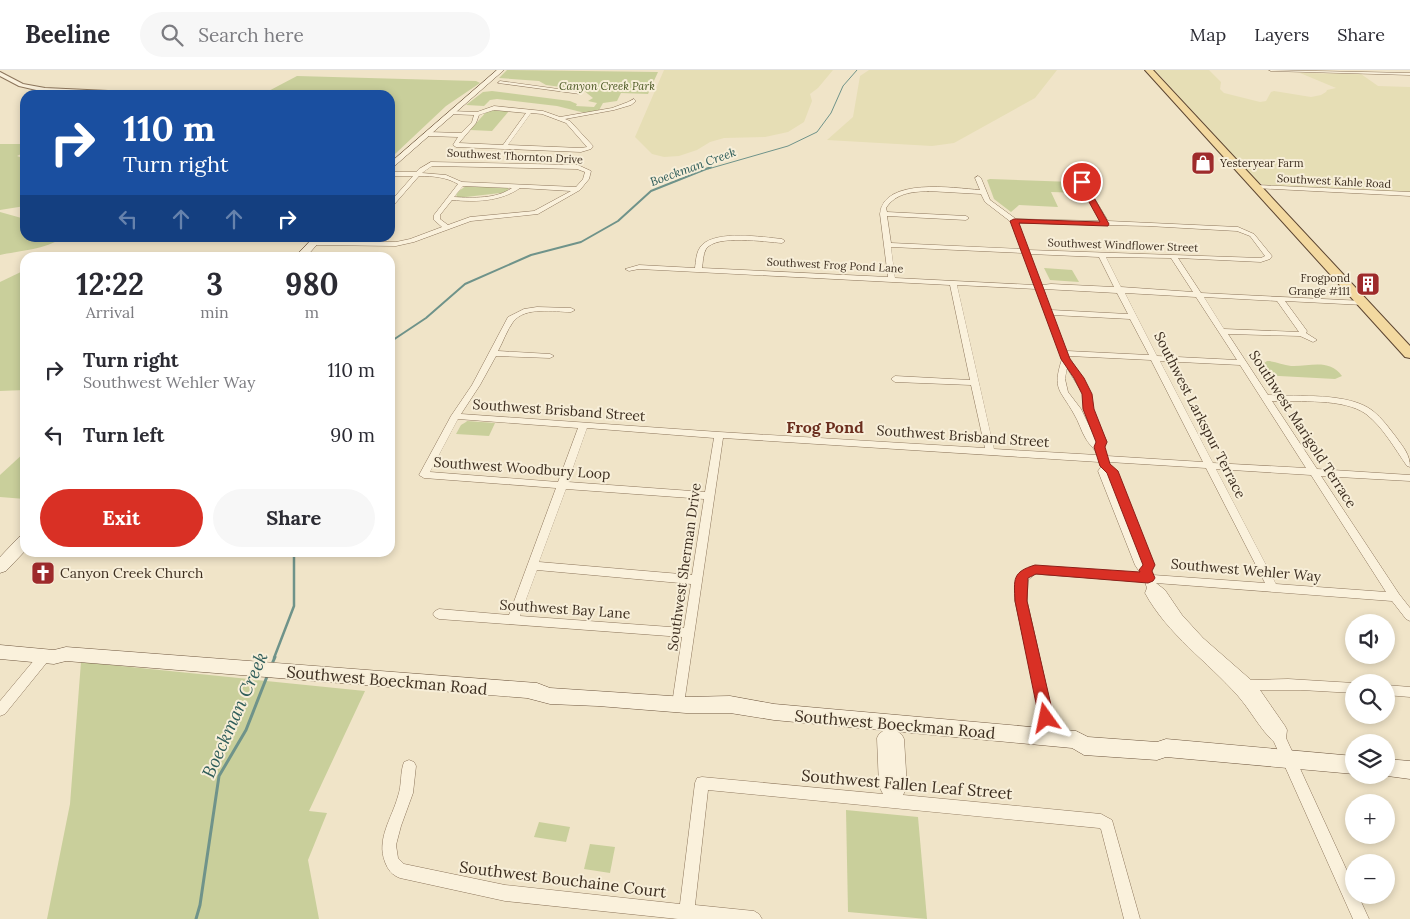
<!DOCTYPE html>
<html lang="en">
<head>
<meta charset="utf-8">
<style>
	:root { --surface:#fff; --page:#f7f7f7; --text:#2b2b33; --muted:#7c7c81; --line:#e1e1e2; --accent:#d93025 }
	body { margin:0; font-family:Lora,serif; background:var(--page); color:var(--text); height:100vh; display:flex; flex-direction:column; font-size:19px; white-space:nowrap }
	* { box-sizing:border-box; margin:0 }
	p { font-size:16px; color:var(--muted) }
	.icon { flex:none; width:28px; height:28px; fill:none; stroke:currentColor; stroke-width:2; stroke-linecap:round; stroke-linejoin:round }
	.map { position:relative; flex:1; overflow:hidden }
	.drawer { position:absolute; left:20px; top:182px; width:375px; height:305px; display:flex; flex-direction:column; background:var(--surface); border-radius:15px; box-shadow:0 2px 8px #0003 }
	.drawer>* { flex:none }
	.hud { position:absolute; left:20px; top:20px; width:375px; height:152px; border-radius:15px; box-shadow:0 2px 8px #0003; background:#1a4fa0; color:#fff; overflow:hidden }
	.fabs { position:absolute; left:1345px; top:544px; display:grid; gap:10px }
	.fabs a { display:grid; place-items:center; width:50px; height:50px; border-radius:50%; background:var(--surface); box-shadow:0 2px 8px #0003; font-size:25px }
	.pin { position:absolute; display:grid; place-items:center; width:42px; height:42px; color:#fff; margin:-21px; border:2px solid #fff; border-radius:50%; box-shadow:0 1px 5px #0007 }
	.me { position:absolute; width:55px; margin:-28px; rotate:348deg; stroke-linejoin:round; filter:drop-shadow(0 0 4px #0008) }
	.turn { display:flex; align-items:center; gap:18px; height:105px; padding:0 20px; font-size:22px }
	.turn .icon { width:65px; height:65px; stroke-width:2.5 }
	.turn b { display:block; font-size:35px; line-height:42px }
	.lanes { display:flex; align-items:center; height:48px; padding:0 20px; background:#0003; justify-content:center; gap:25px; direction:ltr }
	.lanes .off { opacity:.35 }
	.eta { display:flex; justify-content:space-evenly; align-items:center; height:85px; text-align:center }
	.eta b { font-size:30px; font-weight:700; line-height:35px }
	.cta { display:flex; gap:10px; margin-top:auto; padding:10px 20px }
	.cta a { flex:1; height:58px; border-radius:30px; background:var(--accent); color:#fff; font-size:20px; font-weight:700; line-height:58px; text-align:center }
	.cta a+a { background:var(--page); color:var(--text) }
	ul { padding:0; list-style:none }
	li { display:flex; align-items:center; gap:15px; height:65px; padding:0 20px }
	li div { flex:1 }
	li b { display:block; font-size:19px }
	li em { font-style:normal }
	header { display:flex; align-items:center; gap:30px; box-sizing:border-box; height:70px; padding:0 25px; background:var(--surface); border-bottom:1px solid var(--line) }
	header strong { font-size:24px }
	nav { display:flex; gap:28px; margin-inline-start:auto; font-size:18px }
	.search { width:350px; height:45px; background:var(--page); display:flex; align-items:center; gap:12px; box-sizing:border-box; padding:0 18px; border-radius:28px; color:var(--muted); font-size:19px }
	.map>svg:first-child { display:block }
</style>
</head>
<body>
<header>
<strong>Beeline</strong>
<div class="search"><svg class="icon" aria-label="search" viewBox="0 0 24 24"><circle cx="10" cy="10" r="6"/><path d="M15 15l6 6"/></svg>Search here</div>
<nav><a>Map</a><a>Layers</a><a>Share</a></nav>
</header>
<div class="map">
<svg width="1410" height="849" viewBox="0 0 1410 849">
	<rect width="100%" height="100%" fill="#f0e4c8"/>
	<!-- farmland -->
	<g fill="#e6deb5">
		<path d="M664 0H833L818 18 810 24 812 31 804 52 788 62 765 67 724 68 710 72 697 80 679 86 664 87 652 84 635 67Z"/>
		<path d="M869 0H1057L1035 28 954 73 932 76 827 70 853 47 860 6Z"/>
		<path d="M1155 0H1209L1221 12 1220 19 1224 23 1260 32 1266 31 1271 22 1274 21 1311 27 1321 25 1326 22 1327 20 1336 18 1300 3 1361 4 1378 16 1410 17V122L1267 116 1256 111Z"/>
	</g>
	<!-- green -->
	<g fill="#c9cf9b">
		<path d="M507 0 658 2 648 24 621 23 617 31 603 33 598 42 585 43 557 36 497 29 490 30 484 36 466 35 483 22 492 21 570 31 577 34 576 36 594 37 597 33 588 31 593 28 583 20 546 15 539 11 499 8Z"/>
		<path d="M297 6 476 11 480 13 446 36 395 84 390 86V25H261Z"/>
		<path d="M488 40 509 41 492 61 470 60Z"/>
		<path d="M0 74H25V82L17 86 25 89V136L0 140Z"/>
		<path d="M990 109 1073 112 1076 113 1081 123 1051 122 1058 137 1019 135 1011 142 994 129 987 110Z"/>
		<path d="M466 116 508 118 509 122 457 128 456 123Z"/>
		<path d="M0 142 25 149V168H61C48 179 17 181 0 185Z"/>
		<path d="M1044 198 1072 200 1079 212 1050 210Z"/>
		<path d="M25 200V320L0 321V212Z"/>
		<path d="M1267 291C1275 291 1283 295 1291 296 1309 297 1329 288 1342 306L1335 309 1263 305V294Z"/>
		<path d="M466 352 467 351 495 353 489 366 456 364 461 355Z"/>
		<path d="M25 382V429L0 427V405Z"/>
		<path d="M81 592 365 621 309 741 327 743 308 790 319 849H47L70 734Z"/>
		<path d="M846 740 918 747 927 849 848 842Z"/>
		<path d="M539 752 570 757 566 772 534 767Z"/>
		<path d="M590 774 615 777 610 803 584 799Z"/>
	</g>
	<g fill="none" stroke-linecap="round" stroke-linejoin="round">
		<!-- stream-far3 -->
		<path stroke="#6f938a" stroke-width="1" d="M708 99 788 76 817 62 831 43 843 16 857 0"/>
		<!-- stream-far2 -->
		<path stroke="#6f938a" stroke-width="2" d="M390 272 426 248 465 214 531 185 581 172 618 151 651 121 711 97"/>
		<!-- stream-far1 -->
		<path stroke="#6f938a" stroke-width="2.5" d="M274 588 294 536V482"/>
		<!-- stream -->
		<g stroke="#6f938a" stroke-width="3">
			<path d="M272 594 275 587"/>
			<path d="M196 849 200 835 219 706 246 660 268 604"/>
		</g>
		<!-- minor casing -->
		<g stroke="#8d765c" stroke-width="1">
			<g id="minor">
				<path d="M1269 0 1410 3V5L1271 1Z"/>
				<path d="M500 11 580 22 582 23 580 24 498 13Z"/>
				<path d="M634 29 636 31 631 35 614 40 565 49 570 51 593 76 591 79 581 82 456 77 453 75 458 67 428 66 425 64 428 62 461 63 472 52 474 45 448 44 450 41 477 42 494 36 543 41 560 47 612 38 628 32ZM494 40 526 43 503 75 459 73 476 53 479 45ZM531 43 542 44 566 53 587 77 581 78 508 75Z"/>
				<path d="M431 92 578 95 591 101 589 109 580 120 538 144 471 151 414 172 396 176 314 175 311 173 314 171 396 172 410 169 442 157 434 150V145L458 114C446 107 433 106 419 106L392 137 390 138V132L413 106H390V102H416L419 99ZM432 96 577 99 585 102 583 109 576 117 462 112 446 105 422 103ZM463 116 512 118C496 129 474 128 454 127ZM520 118 571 121 534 141 470 147 448 155 440 149V145L452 130C475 132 500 132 520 118Z"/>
				<path d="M978 106 981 108 990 130 1016 149 1101 151 1078 111 1081 109 1084 111 1108 151 1238 157 1254 164 1272 186 1270 189 1261 192 1178 188 1201 223 1364 231 1368 233 1364 235 1285 231 1307 261 1306 263 1317 270 1313 272 1300 266 1228 264 1268 325C1298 327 1349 322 1373 341 1382 348 1389 358 1396 367 1403 377 1410 384 1410 397L1407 396C1395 379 1383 357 1366 344 1344 328 1299 332 1272 331L1317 399 1410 405V411L1321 406 1399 524 1410 538V551L1406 549 1392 531 1156 513 1165 520 1182 545 1203 568 1251 610 1288 609 1354 613V623L1301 620H1260L1285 656 1287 660 1286 668 1354 816V825H1358L1369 849H1353L1274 672C1260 659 1251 641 1238 626 1207 591 1168 565 1145 523L1147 518 1145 512 1035 504 1028 510 1027 531 1058 668 1056 672 1051 674 1046 672 1015 531C1014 512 1015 502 1035 496L1141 504 1135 495 1098 401 1101 397 1099 392 723 368 684 634 682 638 678 639 674 638 672 634 682 567 439 549 435 547 433 544 435 541 439 539 509 545 556 418 424 408 419 405 451 346 472 315 508 247 524 239 537 237 571 238 575 240 571 242C554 242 525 236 513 252 507 260 503 272 498 281L550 284 554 286 550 288 496 286 480 315 461 344 719 362 985 378 971 315 895 312 891 309 895 306 970 310 950 215 639 199 629 201 625 199 639 195 695 198C696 191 696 181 702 175 717 160 762 167 782 169L785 171 782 173C766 172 716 164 706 179 703 184 703 192 702 198L888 207 880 144C883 107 954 118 980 120L975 108ZM928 121 981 124 985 132 1011 152 1021 179 891 173 887 146 966 150 969 148 966 146 887 142 886 138C896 123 911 122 928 121ZM1018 153 1148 156 1237 161 1250 166 1265 186 1261 188 1028 180ZM891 177 1023 183 1034 215 895 208ZM1030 184 1099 187 1114 217 1051 214 1042 215ZM1106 187 1171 188 1193 222 1121 217ZM957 215 1036 219 1062 289C1052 320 1060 319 1074 344 1079 352 1081 361 1086 369 1090 376 1095 378 1097 385L994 379ZM1044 219 1117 223 1128 244 1051 240ZM1125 223 1196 227 1237 290 1157 286ZM1204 227 1277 231 1299 262 1224 259ZM1053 245 1130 249 1149 285 1067 281ZM1069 286 1151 290 1203 392 1107 386 1104 377 1107 372 1092 339 1091 324ZM1160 291 1240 295 1306 398 1213 393ZM1067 298 1083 324 1084 339 1096 370 1081 339 1068 322 1065 309ZM458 349 578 358 558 412 430 402ZM587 358 714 368 705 422 568 412ZM1109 392 1206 398 1265 513 1153 505 1151 501 1154 495 1117 401 1110 396ZM1216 399 1311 405 1386 522 1276 514ZM566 419 704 429 692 505 539 492ZM537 500 691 514 684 558 520 546Z"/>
				<path d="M1257 115 1410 122V126L1255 118 1254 117Z"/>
				<path d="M300 185 319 188H297Z"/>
				<path d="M44 582 48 583 50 587 48 591 5 644 0 646V631L40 583Z"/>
				<path d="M1386 615 1410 617V627L1386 625Z"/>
				<path d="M890 648 895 650 897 661 902 665 904 669 907 717 903 725 1101 744 1112 750 1140 849H1124L1101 759 1099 758 708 720 695 835 754 841 759 844 762 849H678L505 831 400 808C392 805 388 800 385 792 376 769 392 748 398 726 402 715 400 702 404 692L409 690 414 692 416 696 413 723 401 756 396 775 398 788 404 794 505 815 680 834 695 713 697 708 702 707 883 724 879 716 877 668 879 664 883 661 885 650Z"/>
			</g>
		</g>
		<!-- tertiary casing -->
		<g stroke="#8d765c" stroke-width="2">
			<path id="tertiary" d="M0 2 23 14 45 18 150 23 153 25 45 22 19 16 0 6Z"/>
		</g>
		<!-- secondary casing -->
		<g stroke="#6f573f" stroke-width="1">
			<g id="secondary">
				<path d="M497 0H504L390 100V93Z"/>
				<path d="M313 168H323L305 188H294Z"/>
				<path d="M25 465V481L6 501 0 503V487L19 467Z"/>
				<path d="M0 575 54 580 66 577 537 613 550 618 686 627 730 626 774 634 1076 661 1088 667 1157 672 1166 669 1354 686V704L1166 687 1157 690 1084 685 1072 678 774 650 730 643H686L598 636 550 634 527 628 66 591 54 594 0 589Z"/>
				<path d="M1386 689 1410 691V709L1380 705H1386Z"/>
			</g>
		</g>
		<!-- primary casing -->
		<g stroke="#5b4430" stroke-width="2">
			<path id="primary" d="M1145 0H1153L1410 276V288L1405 287Z"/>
		</g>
		<!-- minor -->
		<use href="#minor" fill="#faf1dc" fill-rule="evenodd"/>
		<!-- tertiary -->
		<use href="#tertiary" fill="#faf1dc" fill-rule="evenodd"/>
		<!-- secondary -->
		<use href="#secondary" fill="#faf1dc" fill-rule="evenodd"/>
		<!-- primary -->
		<use href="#primary" fill="#f3d9a0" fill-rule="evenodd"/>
	</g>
	<!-- route -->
	<path fill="#d93025" stroke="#8d1f18" d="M1082 110 1085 112 1109 154 1108 156 1019 153 1070 289 1084 308 1092 324 1094 339 1107 372 1105 377 1110 394 1118 401 1155 495 1152 501 1155 508 1153 511 1148 513 1036 504 1028 508 1027 531 1054 648 1052 652 1046 654 1041 652 1039 648 1015 531C1014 509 1012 502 1035 495L1140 502 1139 500 1143 495 1107 403 1100 396 1094 377 1096 372 1083 339 1082 324 1074 308 1061 289 1010 151 1014 149 1100 152 1078 112Z"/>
	<!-- icons -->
	<defs>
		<g id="shop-square" transform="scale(1.25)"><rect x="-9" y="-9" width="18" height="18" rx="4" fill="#9e2a2b" stroke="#f7eed8"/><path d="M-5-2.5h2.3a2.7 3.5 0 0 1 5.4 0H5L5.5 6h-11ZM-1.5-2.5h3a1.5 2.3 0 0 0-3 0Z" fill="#fff"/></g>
		<g id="building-square" transform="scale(1.25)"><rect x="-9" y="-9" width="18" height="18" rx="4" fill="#9e2a2b" stroke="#f7eed8"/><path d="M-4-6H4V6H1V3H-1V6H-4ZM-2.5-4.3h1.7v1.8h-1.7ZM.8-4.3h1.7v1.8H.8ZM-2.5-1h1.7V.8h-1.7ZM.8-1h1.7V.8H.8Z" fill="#fff"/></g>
		<g id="church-square" transform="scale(1.25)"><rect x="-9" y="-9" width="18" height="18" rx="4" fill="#9e2a2b" stroke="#f7eed8"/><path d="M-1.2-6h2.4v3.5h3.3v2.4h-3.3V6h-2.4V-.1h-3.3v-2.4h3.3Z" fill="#fff"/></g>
	</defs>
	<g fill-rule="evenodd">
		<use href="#shop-square" x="1203" y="93"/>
		<use href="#building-square" x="1368" y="214"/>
		<use href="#church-square" x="43" y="503"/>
	</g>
	<g text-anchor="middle" stroke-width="4" stroke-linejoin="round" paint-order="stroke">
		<!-- far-park labels -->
		<g font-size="11" font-style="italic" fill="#4d5a26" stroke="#f7eed8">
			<text x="607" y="20">Canyon Creek Park</text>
		</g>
		<!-- far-street labels -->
		<g font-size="11" fill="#3d2e20" stroke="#f7eed8">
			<text transform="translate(515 86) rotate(3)" y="4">Southwest Thornton Drive</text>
			<text transform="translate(1334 111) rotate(3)" y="4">Southwest Kahle Road</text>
			<text transform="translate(1123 175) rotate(2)" y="4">Southwest Windflower Street</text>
			<text transform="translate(835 195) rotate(3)" y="4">Southwest Frog Pond Lane</text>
		</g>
		<!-- far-poi labels -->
		<g font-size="11" fill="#3d2e20" stroke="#f7eed8" text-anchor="start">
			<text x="1220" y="97">Yesteryear Farm</text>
			<text x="1350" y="212" text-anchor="end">Frogpond<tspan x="1350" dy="13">Grange #111</tspan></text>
		</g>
		<!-- far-water labels -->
		<g font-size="12" font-style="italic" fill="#2f5d5a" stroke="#f7eed8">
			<text transform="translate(693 97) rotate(-20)" y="4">Boeckman Creek</text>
		</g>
		<!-- street labels -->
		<g font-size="14" fill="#3d2e20" stroke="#f7eed8">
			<text transform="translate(559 340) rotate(4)" y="5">Southwest Brisband Street</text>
			<text transform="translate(1200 345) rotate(63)" y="5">Southwest Larkspur Terrace</text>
			<text transform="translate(1303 359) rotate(57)" y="5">Southwest Marigold Terrace</text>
			<text transform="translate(963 366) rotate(4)" y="5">Southwest Brisband Street</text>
			<text transform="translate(522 398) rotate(4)" y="5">Southwest Woodbury Loop</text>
			<text transform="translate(684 497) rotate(-82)" y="5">Southwest Sherman Drive</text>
			<text transform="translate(1246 500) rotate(5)" y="5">Southwest Wehler Way</text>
			<text transform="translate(565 539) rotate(4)" y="5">Southwest Bay Lane</text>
		</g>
		<!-- poi labels -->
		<g font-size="14" fill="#3d2e20" stroke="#f7eed8" text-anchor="start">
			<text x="60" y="508">Canyon Creek Church</text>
		</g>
		<!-- quarter labels -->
		<g font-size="16" font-weight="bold" fill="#6b2e1e" stroke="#f7eed8">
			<text x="825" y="363">Frog Pond</text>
		</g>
		<!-- near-street labels -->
		<g font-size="16" fill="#3d2e20" stroke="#f7eed8">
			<text transform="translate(387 610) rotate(5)" y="6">Southwest Boeckman Road</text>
			<text transform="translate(895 654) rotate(5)" y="6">Southwest Boeckman Road</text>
			<text transform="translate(907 714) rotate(5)" y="6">Southwest Fallen Leaf Street</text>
			<text transform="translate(563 809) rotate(7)" y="6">Southwest Bouchaine Court</text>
		</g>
		<!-- near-water labels -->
		<g font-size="18" font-style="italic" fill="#2f5d5a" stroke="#f7eed8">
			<text transform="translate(235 645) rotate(-66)" y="6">Boeckman Creek</text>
		</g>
	</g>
</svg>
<div class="fabs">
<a><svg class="icon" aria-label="sound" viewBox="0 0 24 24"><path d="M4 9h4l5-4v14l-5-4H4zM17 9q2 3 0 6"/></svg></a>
<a><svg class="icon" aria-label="search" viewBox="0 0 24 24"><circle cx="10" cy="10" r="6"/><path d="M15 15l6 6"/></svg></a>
<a><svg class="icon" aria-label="layers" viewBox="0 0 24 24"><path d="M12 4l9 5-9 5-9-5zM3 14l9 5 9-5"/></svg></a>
<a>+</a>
<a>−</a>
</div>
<div class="pin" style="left:1082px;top:112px;background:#d93025"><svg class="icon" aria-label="arrive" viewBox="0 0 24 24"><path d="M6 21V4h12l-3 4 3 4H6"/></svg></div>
<svg class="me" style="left:1046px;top:648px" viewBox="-20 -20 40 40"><path d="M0-17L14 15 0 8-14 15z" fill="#d93025" stroke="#fff" stroke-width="4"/></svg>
<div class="hud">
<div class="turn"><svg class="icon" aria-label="right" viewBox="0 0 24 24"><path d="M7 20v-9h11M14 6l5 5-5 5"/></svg><div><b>110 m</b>Turn right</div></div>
<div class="lanes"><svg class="icon off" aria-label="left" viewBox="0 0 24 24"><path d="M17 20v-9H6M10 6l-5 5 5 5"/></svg><svg class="icon off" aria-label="ahead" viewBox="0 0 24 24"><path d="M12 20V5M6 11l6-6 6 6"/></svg><svg class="icon off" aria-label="ahead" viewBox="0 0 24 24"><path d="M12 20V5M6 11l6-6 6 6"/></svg><svg class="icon" aria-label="right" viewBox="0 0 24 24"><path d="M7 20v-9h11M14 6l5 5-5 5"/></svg></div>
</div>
<section class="drawer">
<div class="eta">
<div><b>12:22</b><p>Arrival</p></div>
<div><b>3</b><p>min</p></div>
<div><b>980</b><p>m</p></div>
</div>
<ul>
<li><svg class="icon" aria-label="right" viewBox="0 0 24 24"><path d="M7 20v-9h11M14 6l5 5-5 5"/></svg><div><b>Turn right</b><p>Southwest Wehler Way</p></div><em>110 m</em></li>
<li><svg class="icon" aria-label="left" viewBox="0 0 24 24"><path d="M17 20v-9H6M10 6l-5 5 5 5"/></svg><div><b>Turn left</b></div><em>90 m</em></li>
</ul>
<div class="cta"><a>Exit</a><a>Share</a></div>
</section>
</div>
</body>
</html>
